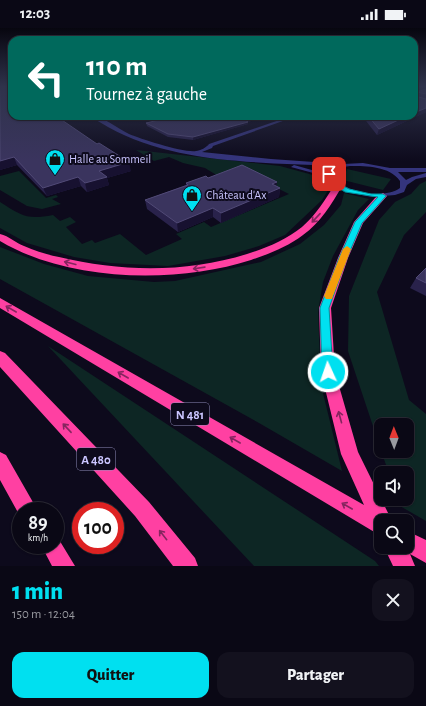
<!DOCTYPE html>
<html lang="fr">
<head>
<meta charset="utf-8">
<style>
	:root { --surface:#0a0815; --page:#13111e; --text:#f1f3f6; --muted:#999aa0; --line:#2a2934; --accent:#00e0f0 }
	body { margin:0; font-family:"Alegreya Sans",sans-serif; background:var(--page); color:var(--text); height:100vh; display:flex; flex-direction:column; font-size:15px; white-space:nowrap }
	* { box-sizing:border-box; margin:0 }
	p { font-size:13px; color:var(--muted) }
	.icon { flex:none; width:22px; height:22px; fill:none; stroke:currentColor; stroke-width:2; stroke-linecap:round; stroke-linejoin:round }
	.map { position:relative; height:538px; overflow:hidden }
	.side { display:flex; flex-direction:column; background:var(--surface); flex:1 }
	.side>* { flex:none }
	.hud { position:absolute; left:8px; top:8px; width:410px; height:84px; border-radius:12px; box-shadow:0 1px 3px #0004,0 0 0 1px var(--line); background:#00695c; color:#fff; overflow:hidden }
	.needle { width:26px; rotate:359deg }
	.buttons { position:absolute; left:374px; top:390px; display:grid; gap:8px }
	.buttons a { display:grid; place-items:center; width:40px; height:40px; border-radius:8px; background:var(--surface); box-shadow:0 1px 3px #0004,0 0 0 1px var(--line); font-size:20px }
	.speed { position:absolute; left:12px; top:474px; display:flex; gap:8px; font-size:20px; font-weight:700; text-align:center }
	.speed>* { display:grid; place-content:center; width:52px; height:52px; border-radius:50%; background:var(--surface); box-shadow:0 1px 3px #0004,0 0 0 1px var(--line); line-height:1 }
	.speed small { font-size:10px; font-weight:400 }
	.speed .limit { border:6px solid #d22; background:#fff; color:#111 }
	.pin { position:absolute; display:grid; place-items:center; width:34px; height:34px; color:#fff; margin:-17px; border-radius:8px; box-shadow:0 2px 6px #0006 }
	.me { position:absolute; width:44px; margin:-22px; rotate:357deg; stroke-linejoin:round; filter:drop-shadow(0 0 3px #0008) }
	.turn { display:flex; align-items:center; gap:14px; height:84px; padding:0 12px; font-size:18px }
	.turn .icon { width:52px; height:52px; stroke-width:2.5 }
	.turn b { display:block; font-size:28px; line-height:34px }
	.round { display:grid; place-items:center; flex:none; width:42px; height:42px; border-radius:12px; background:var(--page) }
	.headline { display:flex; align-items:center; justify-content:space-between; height:68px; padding:0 12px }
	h1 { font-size:24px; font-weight:800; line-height:30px; color:var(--accent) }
	.cta { display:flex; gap:8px; margin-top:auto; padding:8px 12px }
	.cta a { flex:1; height:46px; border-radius:12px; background:var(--accent); color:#111; font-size:16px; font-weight:800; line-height:46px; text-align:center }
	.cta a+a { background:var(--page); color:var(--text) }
	.status { display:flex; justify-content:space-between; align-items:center; height:28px; padding:0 20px; background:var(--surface); direction:ltr }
	.status svg { height:11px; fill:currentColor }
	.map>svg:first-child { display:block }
</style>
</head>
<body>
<div class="status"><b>12:03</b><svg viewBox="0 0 49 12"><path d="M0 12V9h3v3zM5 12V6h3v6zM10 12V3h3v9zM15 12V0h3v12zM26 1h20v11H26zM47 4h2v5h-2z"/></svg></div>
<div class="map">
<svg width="426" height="538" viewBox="0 0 426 538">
	<rect width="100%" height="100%" fill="#0d0a1c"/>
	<!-- green -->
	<g fill="#0d2624">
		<path d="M136 122 280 138 313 147 325 154 327 164 322 172 285 207 259 218 225 228 168 238 110 235 74 229 27 215 0 200V174C22 188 27 192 53 187L60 193 70 189 76 194 66 199 82 216 92 212 95 215 120 206 146 227 182 211 176 206 204 194 211 199 289 166 239 141 218 148 205 140 183 135 169 129 154 133Z"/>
		<path d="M347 141 391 151 383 162 343 152Z"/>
		<path d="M19 143 46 170 56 167 58 169 52 171 61 176 42 181 27 178 0 162V148Z"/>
		<path d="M426 153V184L404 207 377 264 409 372 426 386V493L400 478 397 471H407V445H389L381 423H407V397H381V422L348 323 349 268 379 192 395 174 411 166 420 156Z"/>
		<path d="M344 165 369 171 358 182 333 228 323 254 318 284 321 357 342 443 259 395 0 251V219L44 236 88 248 154 254 175 253 261 234 300 216 324 197 341 177Z"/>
		<path d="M48 318 375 533 379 538H254Z"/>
	</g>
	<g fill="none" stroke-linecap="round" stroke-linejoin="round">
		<!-- minor -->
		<path fill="#34347d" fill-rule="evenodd" d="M90 88C103 88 117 100 129 106 141 111 184 125 196 123 200 123 207 119 209 116L291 88H297L213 118 212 120 202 124 271 131 343 136 363 135 390 140H426V144H398L406 152 412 149 426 145V149L416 151 407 157 404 164 395 167 372 169 347 164 337 160 329 152 317 146 291 139 294 137 326 146 332 138C258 134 175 136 108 99 102 95 95 92 90 88ZM350 138C367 138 389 138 400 153V160C383 172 342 165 332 146L337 140Z"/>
		<!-- highway -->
		<g fill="#ff40a2" fill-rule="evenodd">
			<path d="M335 156H338L342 158C332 176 320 195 303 207 287 219 269 226 251 232 176 256 69 254 0 213V206C9 208 16 215 24 218 35 223 48 227 59 229 121 244 186 245 247 226 266 220 286 212 302 199 316 187 325 172 335 156Z"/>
			<path d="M383 165 387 168 363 195 348 230 331 280 335 344 358 424 392 493H381V508L0 280V270L364 477 341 426 321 344 319 280 338 230 354 194 375 170Z"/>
			<path d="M0 323 5 325 149 474 195 530 198 538H173L135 488 0 339Z"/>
			<path d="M0 424 6 427 38 483H21V490L0 452Z"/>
			<path d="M407 503 426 512V535L410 526 415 538H393L384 519H407Z"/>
			<path d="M55 508 58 510 75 538H52L41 517H55Z"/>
		</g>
	</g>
	<!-- wall -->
	<g fill="#29224b">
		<path d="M0 58 131 143 107 150 109 157 87 164 81 158 47 168 17 137 0 142Z"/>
		<path d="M426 61V84L377 107 363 89V88H414L415 68 417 64Z"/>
		<path d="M176 88H268L248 94V96L193 112 168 109 147 98 146 95Z"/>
		<path d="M208 150 277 154 276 158 280 160 279 169 221 195 213 189 178 204 147 181 145 172 186 157V155Z"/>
		<path d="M426 240V268L410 260 416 250Z"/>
	</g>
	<!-- shaded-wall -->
	<g fill="#171130">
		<path d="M426 80V84L377 107 379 101 407 88H414V85Z"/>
		<path d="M260 88H268L248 94V96L193 112V109Z"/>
		<path d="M14 129 17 137 0 142V133Z"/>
		<path d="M129 134 131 143 107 150 109 157 87 164 85 155 99 143Z"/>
		<path d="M78 149 81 158 47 168 43 160Z"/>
		<path d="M277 154 276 161 280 160 279 169 221 195V185L272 156Z"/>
		<path d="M213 180V189L178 204 177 195Z"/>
	</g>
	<!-- building -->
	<g fill="#3a345e" stroke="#514a77">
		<path d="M0 58H12V88H56L97 116 99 115 129 134 99 143 107 149 85 155 78 149 43 160 14 129 0 133Z"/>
		<path d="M425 61H426V66L417 64Z"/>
		<path d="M414 65 415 68 426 71V80L414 85Z"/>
		<path d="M176 88H260L245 92 248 94 193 109 168 106 146 95Z"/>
		<path d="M368 88H407L379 101Z"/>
		<path d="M242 137 277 154 272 156 280 160 221 185 213 180 177 195 145 172 188 157 186 155 206 148 208 150Z"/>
		<path d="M426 240V255L416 250Z"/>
	</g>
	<!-- one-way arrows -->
	<defs><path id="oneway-shaft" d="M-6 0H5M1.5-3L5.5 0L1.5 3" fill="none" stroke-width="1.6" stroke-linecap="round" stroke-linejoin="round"/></defs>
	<g stroke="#86255f">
		<use href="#oneway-shaft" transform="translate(316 190) rotate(133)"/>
		<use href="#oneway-shaft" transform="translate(70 235) rotate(-166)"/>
		<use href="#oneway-shaft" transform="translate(199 240) rotate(172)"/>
		<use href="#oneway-shaft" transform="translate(11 281) rotate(-150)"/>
		<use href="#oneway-shaft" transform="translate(123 347) rotate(-150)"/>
		<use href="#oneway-shaft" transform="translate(340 389) rotate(-105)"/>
		<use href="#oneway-shaft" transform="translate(67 400) rotate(-133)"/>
		<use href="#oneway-shaft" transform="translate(235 412) rotate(-150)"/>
		<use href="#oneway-shaft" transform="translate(347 478) rotate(-150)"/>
		<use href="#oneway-shaft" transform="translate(163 507) rotate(-128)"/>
	</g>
	<!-- sky -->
	<linearGradient id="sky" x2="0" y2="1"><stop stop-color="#07060f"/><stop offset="0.44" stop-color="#2f334b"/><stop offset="1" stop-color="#2f334b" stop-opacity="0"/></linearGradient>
	<rect width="426" height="133" fill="url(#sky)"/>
	<!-- route -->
	<path fill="#00e0f0" stroke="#00929c" d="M327 144H331L335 153 349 161 371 166H383L386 168 362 195 347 230 329 280 333 344 332 348 328 349 324 348 322 344 320 280 339 230 355 194 378 169 345 164 330 155Z"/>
	<!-- slow -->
	<path fill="#f59e0b" d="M347 218 351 221 333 268 332 271H326L324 268 343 221Z"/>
	<!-- icons -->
	<defs>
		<g id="shop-pin" transform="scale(1)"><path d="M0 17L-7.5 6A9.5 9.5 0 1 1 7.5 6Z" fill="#00e0f0" stroke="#0d0a1c"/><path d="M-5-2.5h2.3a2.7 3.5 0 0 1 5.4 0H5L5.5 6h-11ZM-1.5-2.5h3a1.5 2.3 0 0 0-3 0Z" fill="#111"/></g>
	</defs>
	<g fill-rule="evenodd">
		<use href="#shop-pin" x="55" y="131"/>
		<use href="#shop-pin" x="192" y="167"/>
	</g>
	<g text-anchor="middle" stroke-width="4" stroke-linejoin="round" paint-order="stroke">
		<!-- far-poi labels -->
		<g font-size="12" fill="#cac5ff" stroke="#0d0a1c" text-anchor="start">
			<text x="69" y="135">Halle au Sommeil</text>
			<text x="206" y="171">Château d'Ax</text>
		</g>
		<!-- shield labels -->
		<g fill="#0d0a1c" stroke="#918dbb" stroke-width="1">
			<rect x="171" y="375" width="38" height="22" rx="3"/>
			<rect x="77" y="420" width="38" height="22" rx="3"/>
		</g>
		<g font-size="13" font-weight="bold" fill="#cac5ff">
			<text x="190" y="391">N 481</text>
			<text x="96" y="436">A 480</text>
		</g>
	</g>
</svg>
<div class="buttons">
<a><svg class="needle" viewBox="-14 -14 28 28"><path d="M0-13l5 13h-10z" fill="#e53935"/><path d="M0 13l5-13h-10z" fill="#999aa0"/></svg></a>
<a><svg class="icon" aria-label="sound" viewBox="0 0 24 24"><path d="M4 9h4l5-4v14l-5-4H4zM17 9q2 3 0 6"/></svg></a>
<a><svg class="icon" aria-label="search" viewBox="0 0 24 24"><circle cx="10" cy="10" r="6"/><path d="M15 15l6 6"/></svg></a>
</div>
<div class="speed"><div>89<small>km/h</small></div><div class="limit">100</div></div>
<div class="pin" style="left:329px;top:146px;background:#d93025"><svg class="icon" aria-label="arrive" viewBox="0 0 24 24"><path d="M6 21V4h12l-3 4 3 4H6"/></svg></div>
<svg class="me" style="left:328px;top:344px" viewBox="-20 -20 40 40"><circle r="17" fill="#00e0f0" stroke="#fff" stroke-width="3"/><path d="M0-11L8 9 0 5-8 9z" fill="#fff"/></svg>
<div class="hud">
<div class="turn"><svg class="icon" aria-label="left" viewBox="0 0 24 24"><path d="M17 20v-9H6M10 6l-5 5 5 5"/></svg><div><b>110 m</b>Tournez à gauche</div></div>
</div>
</div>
<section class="side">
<div class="headline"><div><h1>1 min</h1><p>150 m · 12:04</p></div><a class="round"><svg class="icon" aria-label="close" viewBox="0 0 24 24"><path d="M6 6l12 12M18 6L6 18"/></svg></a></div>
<div class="cta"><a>Quitter</a><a>Partager</a></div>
</section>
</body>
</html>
